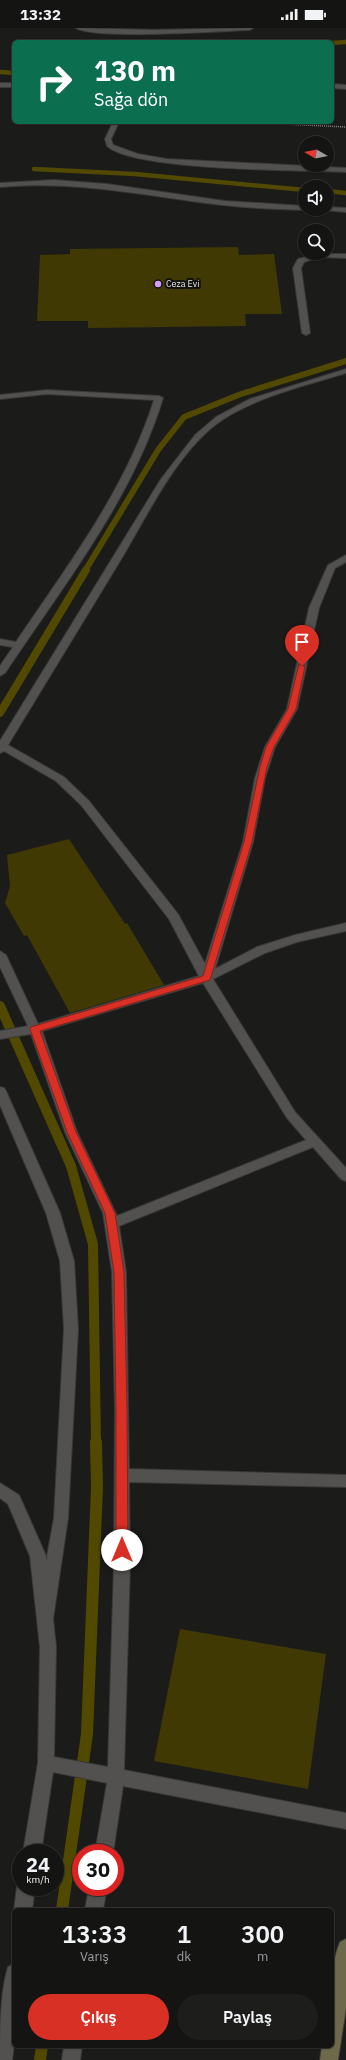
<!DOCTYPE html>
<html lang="tr">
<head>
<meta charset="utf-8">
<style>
	:root { --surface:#141413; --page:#1d1d1c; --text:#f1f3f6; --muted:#9d9ea0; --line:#333; --accent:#d93025 }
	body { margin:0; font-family:"IBM Plex Sans",sans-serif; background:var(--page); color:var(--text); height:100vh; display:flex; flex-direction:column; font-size:15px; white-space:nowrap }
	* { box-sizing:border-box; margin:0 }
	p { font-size:13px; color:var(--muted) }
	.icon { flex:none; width:22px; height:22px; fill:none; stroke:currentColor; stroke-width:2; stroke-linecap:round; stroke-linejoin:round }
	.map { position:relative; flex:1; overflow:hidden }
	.sheet { position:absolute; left:12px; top:1880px; width:322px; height:140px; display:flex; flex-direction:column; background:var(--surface); border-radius:6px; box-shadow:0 1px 3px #0004,0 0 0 1px var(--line) }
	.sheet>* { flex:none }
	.guide { position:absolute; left:12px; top:12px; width:322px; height:84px; border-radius:6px; box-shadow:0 1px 3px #0004,0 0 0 1px var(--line); background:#0b6e4f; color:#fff; overflow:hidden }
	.needle { width:26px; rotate:279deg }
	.tools { position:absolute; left:298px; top:108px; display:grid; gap:8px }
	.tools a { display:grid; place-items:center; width:36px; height:36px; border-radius:50%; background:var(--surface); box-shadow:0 1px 3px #0004,0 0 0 1px var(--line); font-size:20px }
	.speed { position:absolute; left:12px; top:1816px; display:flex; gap:8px; font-size:20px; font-weight:700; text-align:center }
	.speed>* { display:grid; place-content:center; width:52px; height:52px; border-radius:50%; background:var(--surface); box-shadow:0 1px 3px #0004,0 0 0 1px var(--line); line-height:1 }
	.speed small { font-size:10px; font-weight:400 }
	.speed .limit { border:6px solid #d22; background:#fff; color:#111 }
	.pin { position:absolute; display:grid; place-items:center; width:34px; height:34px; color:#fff; margin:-41px -17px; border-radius:50% 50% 50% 0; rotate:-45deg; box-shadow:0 0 4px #0007 }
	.pin .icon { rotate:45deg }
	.me { position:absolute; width:44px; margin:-22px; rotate:0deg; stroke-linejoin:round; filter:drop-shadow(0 0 3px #0008) }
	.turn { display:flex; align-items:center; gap:14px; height:84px; padding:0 16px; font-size:18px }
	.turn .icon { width:52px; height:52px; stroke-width:2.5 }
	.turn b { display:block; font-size:28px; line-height:34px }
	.eta { display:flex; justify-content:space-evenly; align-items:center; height:68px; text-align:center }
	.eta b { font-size:24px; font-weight:600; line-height:28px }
	.cta { display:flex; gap:8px; margin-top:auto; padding:8px 16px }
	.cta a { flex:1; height:46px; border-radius:24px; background:var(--accent); color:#fff; font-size:16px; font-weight:600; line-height:46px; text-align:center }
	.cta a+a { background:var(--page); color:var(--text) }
	.status { display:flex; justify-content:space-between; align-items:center; height:28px; padding:0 20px; background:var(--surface); direction:ltr }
	.status svg { height:11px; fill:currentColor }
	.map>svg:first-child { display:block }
</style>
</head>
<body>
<div class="status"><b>13:32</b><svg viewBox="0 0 49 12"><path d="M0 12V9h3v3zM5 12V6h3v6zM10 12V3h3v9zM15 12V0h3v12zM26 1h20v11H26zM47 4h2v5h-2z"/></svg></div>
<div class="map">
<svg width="346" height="2032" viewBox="0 0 346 2032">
	<rect width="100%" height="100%" fill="#1b1b19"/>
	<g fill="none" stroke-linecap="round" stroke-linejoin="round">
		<!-- stream-far4 -->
		<g stroke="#524900" stroke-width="4.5">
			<path d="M332 15 346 14"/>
			<path d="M0 44 14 45"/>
			<path d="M34 141 135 146 305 162"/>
			<path d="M327 163 346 165"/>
		</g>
		<!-- stream-far3 -->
		<path stroke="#524900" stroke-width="6" d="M85 543 158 422 184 389 241 366 346 333"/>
		<!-- stream-far2 -->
		<path stroke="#524900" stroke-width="8" d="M0 685 86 542"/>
		<!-- stream-far1 -->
		<path stroke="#524900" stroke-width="10" d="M0 978 71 1138 93 1216 96 1415"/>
		<!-- stream -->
		<g stroke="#524900" stroke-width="12">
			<path d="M62 1882 87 1706 97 1459 96 1414"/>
			<path d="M40 2032 42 2018"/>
		</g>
	</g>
	<!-- building -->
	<g fill="#403904">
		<path d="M238 219 239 227 274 226 282 286H245L246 298 88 300V293H37L40 227 70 226V221Z"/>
		<path d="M69 811 125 896 127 895 164 957 70 985 27 907 24 908 5 875 10 858 7 827Z"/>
		<path d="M180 1601 326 1626 308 1761 154 1733Z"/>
	</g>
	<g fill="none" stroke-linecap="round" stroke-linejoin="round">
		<!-- street casing -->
		<g stroke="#383837" stroke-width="2">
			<g id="street">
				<path d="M76 0 154 2 253 0 250 2C221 3 94 12 76 0Z"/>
				<rect x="0" y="55" width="14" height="4"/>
				<path d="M332 56 346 57V61L332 60Z"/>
				<path d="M113 94H119L111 111 113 117 138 126 167 131 346 140V144C302 142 134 143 107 118L105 111Z"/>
				<path d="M54 152 107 156 225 173 305 178V181H308L305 182C275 181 244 180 214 176 142 167 73 152 0 159V155Z"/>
				<path d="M327 179 346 180V184L324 182 323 181H327Z"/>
				<path d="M317 226H346V230L320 229 304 234 301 240 310 305 306 307 302 305 293 240 298 231Z"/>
				<path d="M346 341V345C304 358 259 368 222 392 179 421 149 484 123 528 85 591 46 654 8 717L64 749 89 773 178 886 205 936 243 814 255 750 265 719 287 681 309 580 328 537 346 527V534L335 540 319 580 297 681 275 719 265 750 253 814 215 941 257 919 295 907 346 895V903L297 914 265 925 213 951 295 1084 346 1140V1153L341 1151 313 1119 119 1198 126 1244 129 1441 346 1447V1459L129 1454 130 1536 124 1742 346 1785V1801L123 1758 113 1825H95L107 1755 53 1744 41 1825H23L38 1735 40 1619 30 1528 8 1476 0 1470V1455L19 1467 46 1528V1534L54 1490 64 1301 60 1233 46 1185 0 1077V1059L4 1060 6 1063 60 1185 74 1233 78 1301 68 1490 53 1591 56 1619 54 1729 108 1739 114 1536 115 1381 112 1244 103 1185 65 1104 31 1006 0 1011V1003L28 998 0 939V923L6 927 38 996 199 948 169 891 81 777 56 753 4 723 0 725V713L161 451 195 407 216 389 250 371ZM203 955 287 1090 306 1112 117 1188 77 1104 42 1003Z"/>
				<path d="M47 362 159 368 163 370C132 472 63 558 5 645L0 648V638L13 619 0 617V611L16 614C68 537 126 461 154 372L47 366 0 371V367Z"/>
				<path d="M21 1852V1859H35L32 1882H14L17 1859Z"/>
				<path d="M89 1859H107L103 1882H85Z"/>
				<path d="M14 1936V2017L12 2032H0C0 2004 0 1965 8 1939Z"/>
				<path d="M64 2018H82L80 2032H62Z"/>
			</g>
		</g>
		<!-- secondary casing -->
		<g stroke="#383837" stroke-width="2">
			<path id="secondary" d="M346 1911V1980L338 2032H320L322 2018H332C332 1985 327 1945 340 1914Z"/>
		</g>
		<!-- path -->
		<path stroke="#878785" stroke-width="1.5" stroke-dasharray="1 1" stroke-linecap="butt" d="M242 94 346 99"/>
		<!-- street -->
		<use href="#street" fill="#52514f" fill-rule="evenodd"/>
		<!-- secondary -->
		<use href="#secondary" fill="#6e694a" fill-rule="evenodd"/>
	</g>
	<!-- route -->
	<path fill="#d93025" stroke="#8d1f18" d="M299 636 305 638 296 681 274 719 267 739 252 814 210 952 40 1003 76 1104 115 1185 124 1244 127 1381 128 1522 126 1525 122 1527 118 1525 116 1522V1381L114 1244 105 1185 67 1104 30 1001 31 999 203 948 244 814 260 739 266 719 288 681Z"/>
	<!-- markers -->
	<circle fill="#d59bfa" stroke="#121210" stroke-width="1.5" cx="158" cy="256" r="4"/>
	<g text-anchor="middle" stroke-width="4" stroke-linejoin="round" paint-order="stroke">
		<!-- far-poi labels -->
		<g font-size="9" fill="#e8e8e7" stroke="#121210" text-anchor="start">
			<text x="166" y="259">Ceza Evi</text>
		</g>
	</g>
</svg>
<div class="tools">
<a><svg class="needle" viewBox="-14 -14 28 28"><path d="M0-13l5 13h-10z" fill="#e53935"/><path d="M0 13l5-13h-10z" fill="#9d9ea0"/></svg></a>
<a><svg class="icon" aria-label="sound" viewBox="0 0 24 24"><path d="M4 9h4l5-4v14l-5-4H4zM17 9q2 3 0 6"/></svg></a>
<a><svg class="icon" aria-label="search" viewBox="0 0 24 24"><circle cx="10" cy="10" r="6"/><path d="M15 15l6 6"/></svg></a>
</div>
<div class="speed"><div>24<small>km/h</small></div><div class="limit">30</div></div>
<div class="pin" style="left:302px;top:638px;background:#d93025"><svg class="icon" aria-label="arrive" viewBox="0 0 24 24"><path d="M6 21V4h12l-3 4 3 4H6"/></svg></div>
<svg class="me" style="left:122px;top:1522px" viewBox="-20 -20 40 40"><circle r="19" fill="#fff"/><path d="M0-13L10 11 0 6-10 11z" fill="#d93025"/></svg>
<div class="guide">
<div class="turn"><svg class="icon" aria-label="right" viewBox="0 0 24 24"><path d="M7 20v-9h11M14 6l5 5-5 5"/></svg><div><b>130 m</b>Sağa dön</div></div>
</div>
<section class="sheet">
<div class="eta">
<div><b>13:33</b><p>Varış</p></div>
<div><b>1</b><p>dk</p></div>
<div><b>300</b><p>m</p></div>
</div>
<div class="cta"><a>Çıkış</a><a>Paylaş</a></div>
</section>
</div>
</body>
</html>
